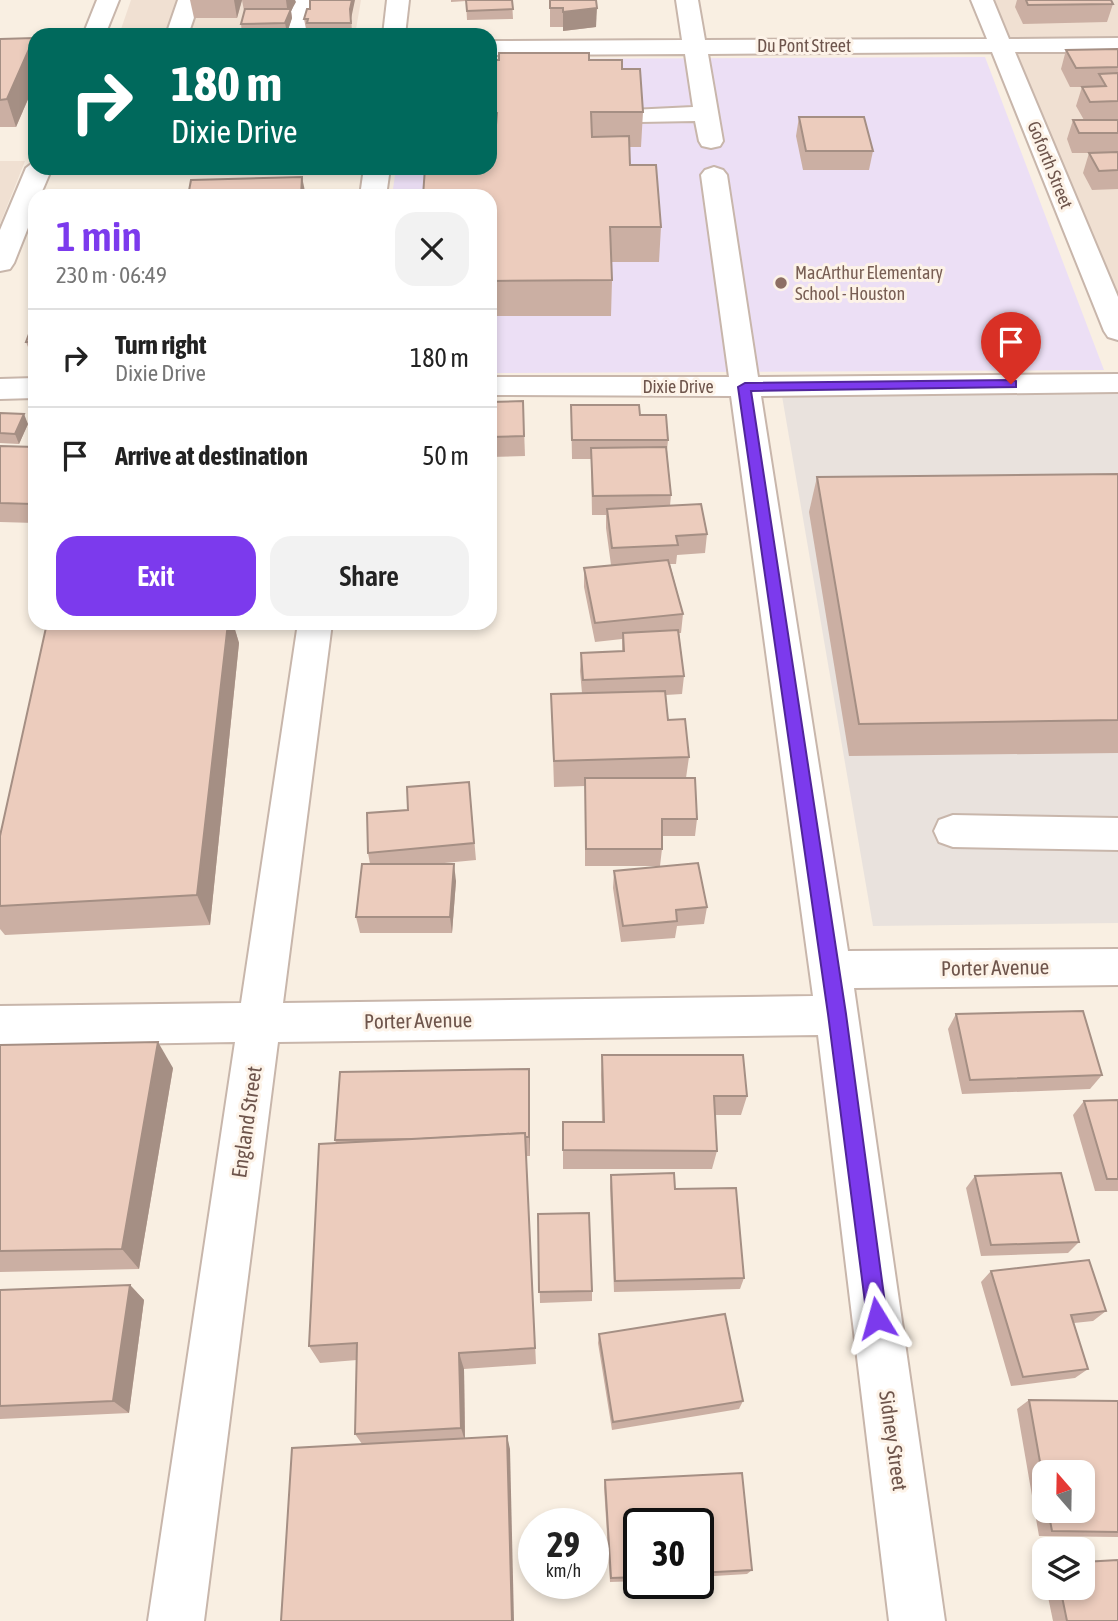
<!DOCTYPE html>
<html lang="en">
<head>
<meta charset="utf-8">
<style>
	:root { --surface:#fff; --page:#f2f2f2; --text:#222; --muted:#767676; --line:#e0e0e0; --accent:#7c3aed }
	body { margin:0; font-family:"Asap Condensed",sans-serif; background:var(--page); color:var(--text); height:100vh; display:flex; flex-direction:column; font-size:26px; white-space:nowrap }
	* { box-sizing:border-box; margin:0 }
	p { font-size:23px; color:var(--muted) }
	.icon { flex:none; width:38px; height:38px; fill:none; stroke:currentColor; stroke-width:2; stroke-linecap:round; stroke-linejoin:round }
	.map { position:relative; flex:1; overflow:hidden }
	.sheet { position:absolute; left:28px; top:189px; width:469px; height:441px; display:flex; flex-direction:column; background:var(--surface); border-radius:21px; box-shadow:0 4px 10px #0003 }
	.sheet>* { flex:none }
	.guide { position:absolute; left:28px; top:28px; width:469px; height:147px; border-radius:21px; box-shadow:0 4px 10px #0003; background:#00695c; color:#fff; overflow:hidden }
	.needle { width:46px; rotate:340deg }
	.tools { position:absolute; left:1032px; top:1460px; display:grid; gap:14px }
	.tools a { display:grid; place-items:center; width:63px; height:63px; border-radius:14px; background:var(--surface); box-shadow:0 4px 10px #0003; font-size:35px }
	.speed { position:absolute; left:518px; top:1508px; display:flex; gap:14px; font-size:35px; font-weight:700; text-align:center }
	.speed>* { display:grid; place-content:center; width:91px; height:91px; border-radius:50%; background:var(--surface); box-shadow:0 4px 10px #0003; line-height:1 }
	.speed small { font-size:18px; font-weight:400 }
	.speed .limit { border:4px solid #111; border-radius:10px; background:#fff; color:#111 }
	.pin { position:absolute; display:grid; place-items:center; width:60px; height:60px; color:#fff; margin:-72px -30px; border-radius:50% 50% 50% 0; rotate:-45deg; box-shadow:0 0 7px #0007 }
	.pin .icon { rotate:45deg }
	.me { position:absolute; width:77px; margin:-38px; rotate:352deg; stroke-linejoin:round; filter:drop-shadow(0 0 5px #0008) }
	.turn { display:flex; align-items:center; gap:24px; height:147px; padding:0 28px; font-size:32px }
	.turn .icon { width:91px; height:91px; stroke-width:2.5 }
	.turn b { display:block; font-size:49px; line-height:60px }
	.round { display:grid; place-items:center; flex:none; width:74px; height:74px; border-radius:21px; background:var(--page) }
	.headline { display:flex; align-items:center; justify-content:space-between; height:119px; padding:0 28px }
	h1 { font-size:42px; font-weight:600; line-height:52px; color:var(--accent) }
	.primary-button { display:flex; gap:14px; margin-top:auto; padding:14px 28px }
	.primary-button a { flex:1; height:80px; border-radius:21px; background:var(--accent); color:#fff; font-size:28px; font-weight:600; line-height:80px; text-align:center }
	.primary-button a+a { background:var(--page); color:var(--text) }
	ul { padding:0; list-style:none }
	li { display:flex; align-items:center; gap:21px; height:98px; padding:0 28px; border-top:2px solid var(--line) }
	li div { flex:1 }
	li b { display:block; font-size:26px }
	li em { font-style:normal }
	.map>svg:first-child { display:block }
</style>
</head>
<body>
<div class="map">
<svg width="1118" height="1621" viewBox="0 0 1118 1621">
	<rect width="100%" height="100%" fill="#f9efe2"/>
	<!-- residential -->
	<g fill="#f0e0d2">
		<path d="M131 0H361L355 35H119Z"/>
		<path d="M986 0H1118V315Z"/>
		<path d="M0 161H25L0 224Z"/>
	</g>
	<!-- industrial -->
	<path fill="#e9e2dd" d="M1118 394V923L873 926 782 396Z"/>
	<!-- education -->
	<path fill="#ecdff5" d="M985 57 1104 370 490 373V196H392L396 168H490V59Z"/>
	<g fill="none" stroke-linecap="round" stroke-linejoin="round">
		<!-- minor casing -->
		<g stroke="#c8b6ab" stroke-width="4">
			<g id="minor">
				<path d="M97 0H119L105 35H83Z"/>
				<path d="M178 0H200L188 35H166Z"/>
				<path d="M293 0H315L306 35H284Z"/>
				<path d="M387 0H409L405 35H383Z"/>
				<path d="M676 0H698L705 40 987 39 971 0H993L1009 39 1118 38V52H1015L1118 297V340L1108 337 1104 331 992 52 708 54 723 141 720 146 711 148 702 146 699 141 695 121 640 122 631 120 628 115 631 110 693 107 685 54 490 55V41L682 40Z"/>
				<path d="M35 161V168H52L40 196H35V210L14 263 10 269 0 271V230L26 168Z"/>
				<path d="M714 167 723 170 727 175 758 377 1118 374V392L761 396 848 951 1118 949V985L854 988 945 1621H889L818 1035 278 1042 204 1621H148L235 1042 0 1046V1006L241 1003 298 623H332L283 1003 813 996 731 396 490 395V377H729L701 175 705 170Z"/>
				<path d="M364 168H390L386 196H360Z"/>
				<path d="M35 378V398L0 399V379Z"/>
				<path d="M953 815 1118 818V850L953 847 939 842 934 831 939 820Z"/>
			</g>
		</g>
		<!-- minor -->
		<use href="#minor" fill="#fff" fill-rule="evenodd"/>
	</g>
	<!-- wall -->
	<g fill="#cbafa3" fill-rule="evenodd">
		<path d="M190 0H242L237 18H194Z"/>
		<path d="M242 0H295L291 11 292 18 287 33 242 34 241 24 244 11Z"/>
		<path d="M451 0H512L513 19 467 20 466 1 451 2Z"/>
		<path d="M550 0 596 27 563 31V27H550Z"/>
		<path d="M1017 0H1111L1113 4 1107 22 1023 24 1015 7Z"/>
		<path d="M310 9 351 19 352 33H308L307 29H306L304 19Z"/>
		<path d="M34 38 35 42V83L16 127H0V39Z"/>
		<path d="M1118 49V189L1092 190 1083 173 1089 153H1105H1072L1067 139 1073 120H1084L1076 106 1082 87H1070L1061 69 1066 50Z"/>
		<path d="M490 60H589L622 69 643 112 641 147H629L630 165 661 227 659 262H611L612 280 611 316H490Z"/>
		<path d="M799 117 873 151 869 170H803L796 136Z"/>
		<path d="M35 318V352H30L26 342Z"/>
		<path d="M523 401 525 456 490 457V402Z"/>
		<path d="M571 405 640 415 668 440 667 450 671 495 670 506 707 534 705 553 677 555 676 564H670L683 614 681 633H679L684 676 682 694 666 695 668 720 689 757 686 778 697 819 695 836H662V849L660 866H585V786L554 787 551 694 582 693 580 671 581 653 622 651V639L595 642 584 587V568L611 565 606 528V515H592L591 459H572Z"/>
		<path d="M0 413 28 424 19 444 0 443Z"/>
		<path d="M0 446 35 447V523L0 522Z"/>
		<path d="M1118 474V753L849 756 809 512 817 477Z"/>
		<path d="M47 623H233L239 643 210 925 5 935 0 929V836Z"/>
		<path d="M469 782 476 860 434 864 456 881 452 933H360L356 917 370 864 368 853 408 810Z"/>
		<path d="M614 871 707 907 704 924 677 926 675 938 621 942 613 888Z"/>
		<path d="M956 1014 1102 1075 1090 1089 962 1094 948 1029Z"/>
		<path d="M0 1045 173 1068 139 1269 0 1272Z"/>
		<path d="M602 1055 747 1096 741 1115H715L717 1151 712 1169H563V1122H602L601 1075Z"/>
		<path d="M530 1090V1156H526L536 1364 464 1369 465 1438 510 1449 362 1444 355 1434 357 1360 320 1363 309 1346 336 1143 335 1140Z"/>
		<path d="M1118 1100V1191H1095L1073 1115 1084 1101Z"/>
		<path d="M611 1175 675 1189 744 1278 740 1289 614 1292 610 1187Z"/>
		<path d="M975 1176 1079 1242 1068 1253 981 1256 966 1188Z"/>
		<path d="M538 1214 592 1291V1301L540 1303Z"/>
		<path d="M991 1271 1106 1311 1093 1321 1074 1323 1088 1369 1075 1378 1011 1386 981 1282Z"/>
		<path d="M130 1285 144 1300 129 1413 0 1419V1290Z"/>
		<path d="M599 1334 743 1401 739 1409 612 1430 598 1343Z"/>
		<path d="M1029 1400 1118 1401V1537L1039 1536 1017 1409ZM1045 1472 1083 1510H1045Z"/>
		<path d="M742 1473 752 1570 747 1574 698 1577V1524H639V1581L610 1582 604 1487 605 1480Z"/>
		<path d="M1045 1567V1583L1041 1568Z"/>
		<path d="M1046 1587H1083L1118 1621H1053Z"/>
	</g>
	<!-- shaded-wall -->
	<g fill="#a58f84">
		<path d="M234 0H242L237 18Z"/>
		<path d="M286 0H295L296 2 291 11 292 18 287 33 285 23 288 16Z"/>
		<path d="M352 0H355L351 19 352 33 350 9Z"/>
		<path d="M597 8 596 27 563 31V12Z"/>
		<path d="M34 38 35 42V83L16 127 7 99Z"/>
		<path d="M302 177 306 196H301Z"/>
		<path d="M24 414 28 424 19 444 15 434Z"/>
		<path d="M35 496V512L32 504Z"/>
		<path d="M228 623H233L239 643 210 925 197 895Z"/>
		<path d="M454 864 456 881 452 933 450 917Z"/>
		<path d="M158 1042 173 1068 139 1269 122 1249Z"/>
		<path d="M529 1069 530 1090V1156L529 1137Z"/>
		<path d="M130 1285 144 1300 129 1413 113 1401Z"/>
		<path d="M459 1353 464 1369 465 1441 461 1428Z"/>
		<path d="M507 1436 510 1449 514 1621H512Z"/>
	</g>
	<!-- building -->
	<g fill="#ecccbd" stroke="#a58f84" stroke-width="2">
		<path d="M310 0H352L350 9 351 23H307L308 19H304L307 9H310Z"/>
		<path d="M466 0H512L513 9 467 11Z"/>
		<path d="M550 0H596L597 8 563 12V8H550Z"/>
		<path d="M1026 0H1111L1113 4 1028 5Z"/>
		<path d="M245 9H291L285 23 241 24Z"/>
		<path d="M34 38 7 99 0 100V39Z"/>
		<path d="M1118 49V67L1076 68 1066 50Z"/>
		<path d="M499 53H589V60H622V69H640L643 112H591L592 137 629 136 630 165H656L661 227H610L612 280 490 281V196H423L425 168H490V137H495L497 113H490V60H499Z"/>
		<path d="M1118 73V101L1090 102 1082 87 1106 86 1099 74Z"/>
		<path d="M799 117H864L873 151H806Z"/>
		<path d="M1073 120H1118V133H1079Z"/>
		<path d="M1118 152V170L1099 171 1089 153Z"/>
		<path d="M302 177 301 196H188L191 180Z"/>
		<path d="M35 318V342H26Z"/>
		<path d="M523 401 524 436 490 437V402Z"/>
		<path d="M571 405H639L640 415H666L668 440H572Z"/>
		<path d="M0 413 24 414 15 434 0 433Z"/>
		<path d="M0 446 35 447V496L32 504 0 503Z"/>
		<path d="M666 447 671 495 593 496 591 448Z"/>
		<path d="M1118 474V720L859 724 817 477Z"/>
		<path d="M701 504 707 534 676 536 678 545 612 548 607 509Z"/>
		<path d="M668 560 683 614 595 623 584 568Z"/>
		<path d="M47 623H228L197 895 0 906V836Z"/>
		<path d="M678 630 684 676 583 680 581 653 624 651 623 633Z"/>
		<path d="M665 691 668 720 685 719 689 757 554 761 551 694Z"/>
		<path d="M585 778H695L697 819H662V849H586Z"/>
		<path d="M469 782 474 843 368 853 367 813 408 810 407 787Z"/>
		<path d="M698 863 707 907 676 910 677 921 623 926 614 871Z"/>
		<path d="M362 864H454L450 917H356Z"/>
		<path d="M1083 1011 1102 1075 970 1080 956 1014Z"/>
		<path d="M158 1042 122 1249 0 1251V1045Z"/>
		<path d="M602 1055H743L747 1096H714L717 1151 563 1150V1122H604Z"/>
		<path d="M529 1069V1137H525V1133L421 1139 335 1140 340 1072Z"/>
		<path d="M1118 1100V1179H1107L1084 1101Z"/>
		<path d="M525 1133 535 1348 459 1353 461 1428 355 1434 357 1343 309 1346 319 1144Z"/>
		<path d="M674 1173 675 1189 736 1188 744 1278 615 1281 611 1175Z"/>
		<path d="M1061 1173 1079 1242 991 1245 975 1176Z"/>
		<path d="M589 1213 592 1291 539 1292 538 1214Z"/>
		<path d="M1089 1260 1106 1311 1071 1315 1088 1369 1023 1377 991 1271Z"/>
		<path d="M130 1285 113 1401 0 1406V1290Z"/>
		<path d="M725 1314 743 1401 613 1422 599 1334Z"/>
		<path d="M1029 1400 1118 1401V1532L1052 1531 1048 1510H1083V1472H1045V1490Z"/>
		<path d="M507 1436 512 1621H281L292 1448Z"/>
		<path d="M742 1473 752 1570 698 1573V1524H639V1577L611 1578 605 1480Z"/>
		<path d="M1118 1560V1621H1067L1060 1587H1083V1562Z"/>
	</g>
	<!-- route -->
	<path fill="#7c3aed" stroke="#51269a" stroke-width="2" d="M1011 380 1016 381V387L751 391 846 1014 887 1318 884 1325 877 1328 870 1325 867 1318 828 1014 738 387 745 383Z"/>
	<!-- markers -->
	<circle fill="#8d6e63" stroke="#fdf3e8" stroke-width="2.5" cx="781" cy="283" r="7"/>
	<g text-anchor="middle" stroke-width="6" stroke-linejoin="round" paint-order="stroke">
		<!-- far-street labels -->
		<g font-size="18" fill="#6e554c" stroke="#fdf3e8">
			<text x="804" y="52">Du Pont Street</text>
			<text transform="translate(1050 165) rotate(68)" y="6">Goforth Street</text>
			<text x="678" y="393">Dixie Drive</text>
		</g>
		<!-- far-education labels -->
		<g font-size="18" fill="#785e54" stroke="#fdf3e8" text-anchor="start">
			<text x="795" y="279">MacArthur Elementary<tspan x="795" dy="21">School - Houston</tspan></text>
		</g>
		<!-- street labels -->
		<g font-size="21" fill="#6e554c" stroke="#fdf3e8">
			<text transform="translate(995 968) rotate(-1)" y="7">Porter Avenue</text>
			<text transform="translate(418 1021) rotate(-1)" y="7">Porter Avenue</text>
			<text transform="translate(247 1122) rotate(-82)" y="7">England Street</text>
			<text transform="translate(893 1441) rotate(82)" y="7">Sidney Street</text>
		</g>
	</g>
</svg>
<div class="tools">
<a><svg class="needle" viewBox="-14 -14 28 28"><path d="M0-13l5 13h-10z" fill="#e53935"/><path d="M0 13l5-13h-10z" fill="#767676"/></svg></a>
<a><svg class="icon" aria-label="layers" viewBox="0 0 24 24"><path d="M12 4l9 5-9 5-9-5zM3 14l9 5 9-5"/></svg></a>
</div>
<div class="speed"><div>29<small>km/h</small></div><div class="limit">30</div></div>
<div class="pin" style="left:1011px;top:384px;background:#d93025"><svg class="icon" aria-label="arrive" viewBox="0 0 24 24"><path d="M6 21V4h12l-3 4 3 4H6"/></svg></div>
<svg class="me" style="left:877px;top:1318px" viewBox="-20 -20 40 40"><path d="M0-17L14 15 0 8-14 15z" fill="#7c3aed" stroke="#fff" stroke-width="4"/></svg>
<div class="guide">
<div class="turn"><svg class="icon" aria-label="right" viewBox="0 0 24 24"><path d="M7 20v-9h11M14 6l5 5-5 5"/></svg><div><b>180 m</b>Dixie Drive</div></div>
</div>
<section class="sheet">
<div class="headline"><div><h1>1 min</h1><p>230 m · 06:49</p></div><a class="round"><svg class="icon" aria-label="close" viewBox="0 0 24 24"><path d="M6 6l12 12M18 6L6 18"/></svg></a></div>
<ul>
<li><svg class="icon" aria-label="right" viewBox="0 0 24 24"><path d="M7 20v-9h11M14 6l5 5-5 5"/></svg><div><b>Turn right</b><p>Dixie Drive</p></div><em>180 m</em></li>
<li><svg class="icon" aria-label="arrive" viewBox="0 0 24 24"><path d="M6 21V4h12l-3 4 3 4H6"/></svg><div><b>Arrive at destination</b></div><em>50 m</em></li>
</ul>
<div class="primary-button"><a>Exit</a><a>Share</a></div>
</section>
</div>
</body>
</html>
